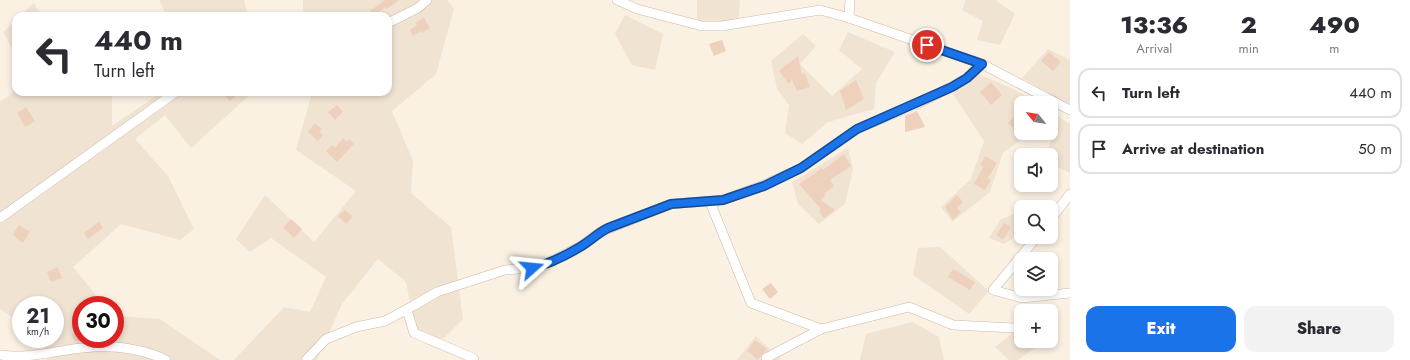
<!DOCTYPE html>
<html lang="en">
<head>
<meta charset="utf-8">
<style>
	:root { --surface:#fff; --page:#f2f2f3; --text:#2b2b33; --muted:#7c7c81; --line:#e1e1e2; --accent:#1a73e8 }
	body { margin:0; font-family:Jost,sans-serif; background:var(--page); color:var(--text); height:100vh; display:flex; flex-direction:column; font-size:15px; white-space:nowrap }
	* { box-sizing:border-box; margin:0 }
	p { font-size:13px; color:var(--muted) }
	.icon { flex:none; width:22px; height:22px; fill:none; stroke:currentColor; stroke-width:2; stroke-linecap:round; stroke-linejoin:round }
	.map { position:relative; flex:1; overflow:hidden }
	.panel { display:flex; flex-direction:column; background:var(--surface); width:340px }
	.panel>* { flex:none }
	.guide { position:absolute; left:12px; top:12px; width:380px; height:84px; border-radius:12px; box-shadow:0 2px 6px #0003; background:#fff; color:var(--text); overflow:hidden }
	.needle { width:26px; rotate:300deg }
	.fabs { position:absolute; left:1014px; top:96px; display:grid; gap:8px }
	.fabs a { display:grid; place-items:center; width:44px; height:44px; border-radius:8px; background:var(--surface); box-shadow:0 2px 6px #0003; font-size:20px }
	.speed { position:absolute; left:12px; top:296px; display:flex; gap:8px; font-size:20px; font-weight:700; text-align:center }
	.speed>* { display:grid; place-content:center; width:52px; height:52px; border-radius:50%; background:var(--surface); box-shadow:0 2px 6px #0003; line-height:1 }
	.speed small { font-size:10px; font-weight:400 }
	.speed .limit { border:6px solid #d22; background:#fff; color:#111 }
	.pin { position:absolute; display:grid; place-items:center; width:34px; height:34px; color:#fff; margin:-17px; border:2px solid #fff; border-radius:50%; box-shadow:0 1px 4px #0007 }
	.me { position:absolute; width:44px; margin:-22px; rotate:72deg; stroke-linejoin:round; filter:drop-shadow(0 0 3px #0008) }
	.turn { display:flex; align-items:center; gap:14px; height:84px; padding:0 16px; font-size:18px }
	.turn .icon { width:52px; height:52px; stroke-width:2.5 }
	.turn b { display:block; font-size:28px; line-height:34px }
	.eta { display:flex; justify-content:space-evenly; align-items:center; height:68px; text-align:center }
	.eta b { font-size:24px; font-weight:800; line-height:28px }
	.action { display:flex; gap:8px; margin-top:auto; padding:8px 16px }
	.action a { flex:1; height:46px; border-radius:12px; background:var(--accent); color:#fff; font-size:16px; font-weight:800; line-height:46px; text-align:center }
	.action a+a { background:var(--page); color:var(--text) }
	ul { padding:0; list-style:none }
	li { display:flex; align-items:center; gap:12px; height:50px; margin:0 8px 6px; padding:0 8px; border:2px solid var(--line); border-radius:12px }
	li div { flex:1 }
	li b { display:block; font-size:15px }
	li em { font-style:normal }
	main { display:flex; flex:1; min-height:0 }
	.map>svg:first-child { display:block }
</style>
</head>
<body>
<main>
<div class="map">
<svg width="1070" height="360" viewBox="0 0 1070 360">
	<rect width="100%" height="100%" fill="#faf1e3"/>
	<!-- residential -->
	<g fill="#f1e3d2">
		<path d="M160 0H244L248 16H166Z"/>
		<path d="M303 0H447L454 9 436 74 392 111 413 161 411 193 451 227 463 319 444 338 417 339 406 282 378 259 342 304 317 360H234L284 307 310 312 326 277 271 238 250 252 236 239 265 195 314 242 356 191 296 150 312 92H388V16H303Z"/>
		<path d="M697 0H740L738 27 697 21Z"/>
		<path d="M966 0H995L1015 14 1000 45 977 40 983 21 962 10Z"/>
		<path d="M34 3 41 16H20Z"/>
		<path d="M625 15 663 34 655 70 632 65 615 34Z"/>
		<path d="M16 20V56L3 32Z"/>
		<path d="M848 32 895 52 876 83 874 109 828 122 802 144 785 133 789 105 777 89 771 61 803 34 816 46 800 64 832 96 862 69 839 50Z"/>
		<path d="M1048 49 1070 60V106L1022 78Z"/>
		<path d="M972 71 1015 90 1036 103H1021V133H1030L1003 153 990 192 952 222 941 207 971 179 984 141 953 94Z"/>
		<path d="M16 90V92H112V126L162 92H253L191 148 165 115 135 139 168 176 194 229 180 240 121 224 73 267 104 305H81V339H115V316L160 319 220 360H47L41 339H55V305H21V323L0 309V102Z"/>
		<path d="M1051 112 1070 124V173L1051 164V155H1046L1051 140 1038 133H1051Z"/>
		<path d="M848 148 853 169 845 204 819 224 798 204 792 182Z"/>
		<path d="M1021 211V233L1004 244 989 238 1000 220Z"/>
		<path d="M940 247 989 291 969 314 913 275 918 248Z"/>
		<path d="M913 322 939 337 944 360H860L866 334Z"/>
		<path d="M1021 326V341H1045L1018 360H1009L995 347Z"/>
		<path d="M756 336 781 360H737Z"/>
	</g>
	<!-- building -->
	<g fill="#edd1bd">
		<path d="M385 0H399L387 9 386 7 373 16 370 11Z"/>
		<path d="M424 18 430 28 422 33 421 31 413 36 410 30 417 25 415 23Z"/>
		<path d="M722 40 726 51 714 56 709 44Z"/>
		<path d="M1049 52 1061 62 1053 71 1041 61Z"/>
		<path d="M798 56 802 75 804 72 810 87 797 91 792 80 789 84 779 71Z"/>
		<path d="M856 80 864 99 846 110 840 91Z"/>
		<path d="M991 82 1002 95 991 105 980 92Z"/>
		<path d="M222 92H239L230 101Z"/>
		<path d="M337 105 343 112 335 120 328 112Z"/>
		<path d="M26 107 35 121 25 127 17 113Z"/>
		<path d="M917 111 925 127 905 132V116Z"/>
		<path d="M1017 114 1021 119V136L1008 123Z"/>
		<path d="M315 123 322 129 319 132 323 135 318 141 308 132Z"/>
		<path d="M343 138 347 142 349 139 354 144 337 162 326 151 332 145 335 148Z"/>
		<path d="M844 154 851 166 830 180 834 186 824 194 825 196 821 200 835 210 824 218 819 212 821 209 799 184 822 168 823 170Z"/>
		<path d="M985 156 997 163 988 178 991 180 985 190 974 184 983 167 980 165Z"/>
		<path d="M957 195 963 202 957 208 961 212 953 220 945 207Z"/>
		<path d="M345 210 353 217 346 224 338 216Z"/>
		<path d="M291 219 302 229 294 238 283 228Z"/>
		<path d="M99 222 103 228 88 239 84 233Z"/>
		<path d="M1004 223 1011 227 1003 240 996 235Z"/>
		<path d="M19 225 30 232 23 243 17 239 13 234Z"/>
		<path d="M58 267 62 278 51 282 47 272Z"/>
		<path d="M953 269 975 282 970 290 948 277Z"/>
		<path d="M771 283 778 292 770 299 762 289Z"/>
		<path d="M81 312V326L77 329 71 320Z"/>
		<path d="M81 331V341H74L72 334Z"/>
		<path d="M755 340 767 349 758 360 747 351Z"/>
	</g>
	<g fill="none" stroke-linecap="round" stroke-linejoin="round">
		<!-- street casing -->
		<g stroke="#cab9ab" stroke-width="10">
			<g id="street">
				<path d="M617 0 637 9 702 26H722L820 10 846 17 982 64 1070 110"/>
				<path d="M849 18 850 0"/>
				<path d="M388 23 418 8 427 0"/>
				<path d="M710 202 751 303 821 329 909 307 953 325 1014 328"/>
				<path d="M0 218 176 92"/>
				<path d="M1051 219 1070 194"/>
				<path d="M1037 237 993 290 1022 298 1070 293"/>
				<path d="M407 310 414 333 473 358 474 360"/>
				<path d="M0 355C28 359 54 351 82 348 110 345 141 348 166 360"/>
				<path d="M766 358 821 329"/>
				<path d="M306 360 326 339 356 327 385 321 413 306 437 292 505 270 532 268 546 264 581 246 600 232 671 204 723 200 764 185 801 168 857 129 915 105 951 87 967 78 982 64"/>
			</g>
		</g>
		<!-- street -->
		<use href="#street" stroke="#fff" stroke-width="9"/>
	</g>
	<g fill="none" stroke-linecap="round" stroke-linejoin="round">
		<!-- route casing -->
		<g stroke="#114b97" stroke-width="10">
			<path id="route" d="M532 268C549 264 565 256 580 247 590 241 598 233 608 228L671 204 723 200 764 186 801 168 857 129 952 87 967 78 982 64 927 45"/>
		</g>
		<!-- route -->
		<use href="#route" stroke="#1a73e8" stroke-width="7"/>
	</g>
</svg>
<div class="fabs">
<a><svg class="needle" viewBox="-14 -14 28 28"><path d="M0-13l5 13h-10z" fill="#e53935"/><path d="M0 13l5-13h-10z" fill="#7c7c81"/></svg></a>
<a><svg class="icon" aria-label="sound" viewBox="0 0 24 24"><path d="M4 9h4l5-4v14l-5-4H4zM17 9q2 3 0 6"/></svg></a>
<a><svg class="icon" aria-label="search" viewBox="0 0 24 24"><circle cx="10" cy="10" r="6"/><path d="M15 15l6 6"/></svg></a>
<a><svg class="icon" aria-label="layers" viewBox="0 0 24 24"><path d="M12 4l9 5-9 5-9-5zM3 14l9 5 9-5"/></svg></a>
<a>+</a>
</div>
<div class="speed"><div>21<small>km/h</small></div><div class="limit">30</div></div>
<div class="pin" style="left:927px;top:45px;background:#d93025"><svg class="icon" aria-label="arrive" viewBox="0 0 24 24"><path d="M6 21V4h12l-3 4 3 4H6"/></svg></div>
<svg class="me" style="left:532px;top:268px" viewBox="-20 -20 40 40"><path d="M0-17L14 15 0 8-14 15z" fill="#1a73e8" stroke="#fff" stroke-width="4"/></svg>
<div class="guide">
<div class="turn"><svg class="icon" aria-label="left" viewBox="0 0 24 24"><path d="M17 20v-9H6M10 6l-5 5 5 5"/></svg><div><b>440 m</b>Turn left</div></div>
</div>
</div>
<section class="panel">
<div class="eta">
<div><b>13:36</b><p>Arrival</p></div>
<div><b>2</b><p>min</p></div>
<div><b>490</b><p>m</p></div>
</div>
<ul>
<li><svg class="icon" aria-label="left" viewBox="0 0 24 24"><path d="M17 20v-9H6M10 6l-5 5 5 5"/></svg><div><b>Turn left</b></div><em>440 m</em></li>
<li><svg class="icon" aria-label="arrive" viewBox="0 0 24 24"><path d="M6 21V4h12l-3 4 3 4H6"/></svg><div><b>Arrive at destination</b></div><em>50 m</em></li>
</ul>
<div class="action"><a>Exit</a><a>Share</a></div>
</section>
</main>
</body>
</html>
